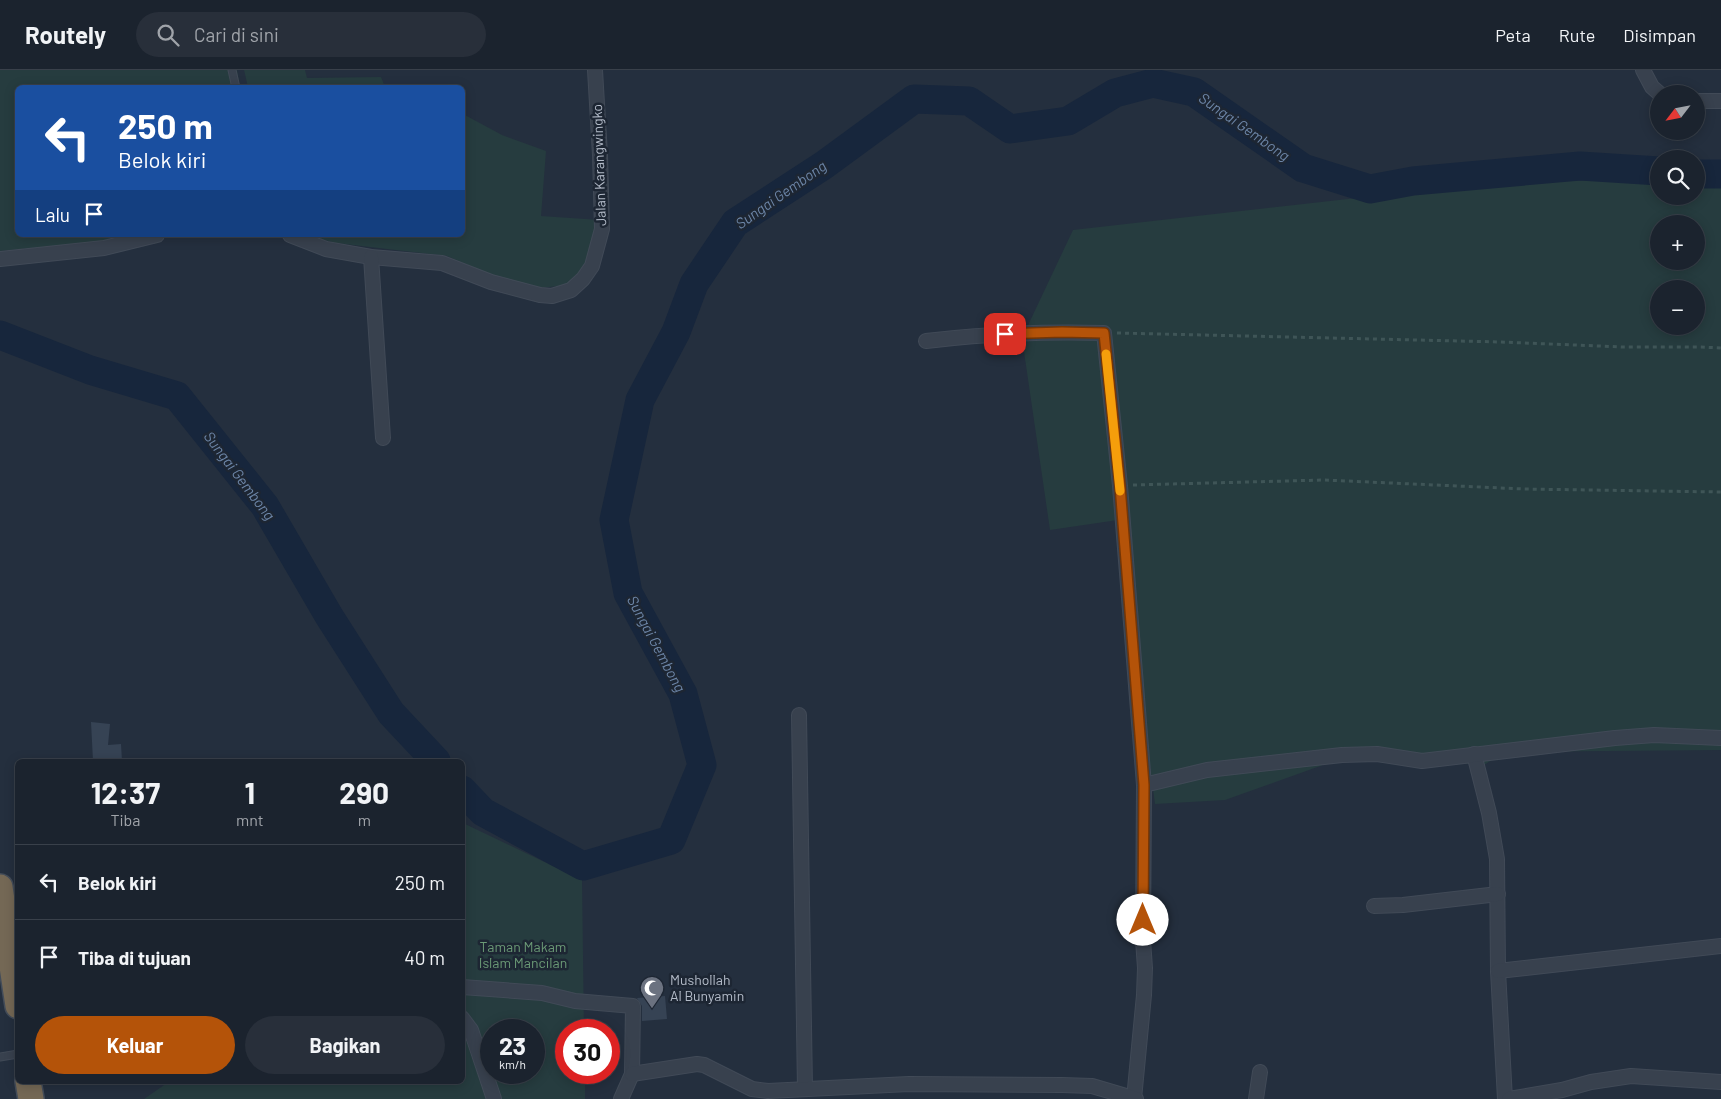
<!DOCTYPE html>
<html lang="id">
<head>
<meta charset="utf-8">
<style>
	:root { --surface:#1b232e; --page:#282f3a; --text:#f1f3f6; --muted:#a0a4aa; --line:#39404a; --accent:#b45309 }
	body { margin:0; font-family:Barlow,sans-serif; background:var(--page); color:var(--text); height:100vh; display:flex; flex-direction:column; font-size:19px; white-space:nowrap }
	* { box-sizing:border-box; margin:0 }
	p { font-size:16px; color:var(--muted) }
	.icon { flex:none; width:28px; height:28px; fill:none; stroke:currentColor; stroke-width:2; stroke-linecap:round; stroke-linejoin:round }
	.map { position:relative; flex:1; overflow:hidden }
	.side { position:absolute; left:15px; top:689px; width:450px; height:325px; display:flex; flex-direction:column; background:var(--surface); border-radius:8px; box-shadow:0 2px 12px #0003,0 0 0 1px var(--line) }
	.side>* { flex:none }
	.guide { position:absolute; left:15px; top:15px; width:450px; height:152px; border-radius:8px; box-shadow:0 2px 12px #0003,0 0 0 1px var(--line); background:#1a4fa0; color:#fff; overflow:hidden }
	.needle { width:32px; rotate:238deg }
	.buttons { position:absolute; left:1650px; top:15px; display:grid; gap:10px }
	.buttons a { display:grid; place-items:center; width:55px; height:55px; border-radius:50%; background:var(--surface); box-shadow:0 2px 12px #0003,0 0 0 1px var(--line); font-size:25px }
	.speed { position:absolute; left:480px; top:949px; display:flex; gap:10px; font-size:25px; font-weight:700; text-align:center }
	.speed>* { display:grid; place-content:center; width:65px; height:65px; border-radius:50%; background:var(--surface); box-shadow:0 2px 12px #0003,0 0 0 1px var(--line); line-height:1 }
	.speed small { font-size:12px; font-weight:400 }
	.speed .limit { border:8px solid #d22; background:#fff; color:#111 }
	.pin { position:absolute; display:grid; place-items:center; width:42px; height:42px; color:#fff; margin:-21px; border-radius:10px; box-shadow:0 2px 8px #0006 }
	.me { position:absolute; width:55px; margin:-28px; rotate:0deg; stroke-linejoin:round; filter:drop-shadow(0 0 4px #0008) }
	.turn { display:flex; align-items:center; gap:18px; height:105px; padding:0 20px; font-size:22px }
	.turn .icon { width:65px; height:65px; stroke-width:2.5 }
	.turn b { display:block; font-size:35px; line-height:42px }
	.then { display:flex; align-items:center; height:48px; padding:0 20px; background:#0003; gap:10px; font-size:19px }
	.eta { display:flex; justify-content:space-evenly; align-items:center; height:85px; text-align:center }
	.eta b { font-size:30px; font-weight:700; line-height:35px }
	.action { display:flex; gap:10px; margin-top:auto; padding:10px 20px }
	.action a { flex:1; height:58px; border-radius:30px; background:var(--accent); color:#fff; font-size:20px; font-weight:700; line-height:58px; text-align:center }
	.action a+a { background:var(--page); color:var(--text) }
	ul { padding:0; list-style:none }
	li { display:flex; align-items:center; gap:15px; height:75px; padding:0 20px; border-top:1px solid var(--line) }
	li div { flex:1 }
	li b { display:block; font-size:19px }
	li em { font-style:normal }
	header { display:flex; align-items:center; gap:30px; box-sizing:border-box; height:70px; padding:0 25px; background:var(--surface); border-bottom:1px solid var(--line) }
	header strong { font-size:24px }
	nav { display:flex; gap:28px; margin-inline-start:auto; font-size:18px }
	.search { width:350px; height:45px; background:var(--page); display:flex; align-items:center; gap:12px; box-sizing:border-box; padding:0 18px; border-radius:28px; color:var(--muted); font-size:19px }
	.map>svg:first-child { display:block }
</style>
</head>
<body>
<header>
<strong>Routely</strong>
<div class="search"><svg class="icon" aria-label="search" viewBox="0 0 24 24"><circle cx="10" cy="10" r="6"/><path d="M15 15l6 6"/></svg>Cari di sini</div>
<nav><a>Peta</a><a>Rute</a><a>Disimpan</a></nav>
</header>
<div class="map">
<svg width="1721" height="1029" viewBox="0 0 1721 1029">
	<rect width="100%" height="100%" fill="#242f3e"/>
	<!-- green -->
	<g fill="#263c3f" fill-rule="evenodd">
		<path d="M0 0H237L240 17 18 18V165H132L110 171 0 181Z"/>
		<path d="M244 0H305L307 8 381 7 385 17H248Z"/>
		<path d="M463 44 502 65 546 81 541 146 600 150 591 191 569 215 539 218 491 205 447 186 336 173 306 165H462Z"/>
		<path d="M1696 108H1721V680L1505 682 1484 695 1348 686 1225 730 1155 734 1118 450 1050 460 1022 268 1073 160 1499 112 1659 109V126H1696ZM1659 154H1696V191H1659ZM1659 219H1696V256H1659Z"/>
		<path d="M463 753 582 810 584 960H566V1002L585 1003V1029H144L170 1011H462ZM491 960H534V1002H491Z"/>
	</g>
	<g fill="none" stroke-linecap="round" stroke-linejoin="round">
		<!-- river -->
		<g stroke="#17263c" stroke-width="29">
			<path d="M1696 104H1721"/>
			<path d="M0 265 90 300 177 326 265 436 329 546 391 643 436 691"/>
			<path d="M462 720 483 742 583 796 671 770 702 695 683 624 628 523 614 450 640 330 676 262 694 214 735 153 824 95 914 29 969 31 1010 59 1068 51 1115 23 1153 13 1194 22 1303 98 1370 119 1413 111 1580 96 1659 101"/>
		</g>
	</g>
	<!-- building -->
	<g fill="#364354">
		<path d="M91 652 110 654 108 675 121 674 122 691H93Z"/>
		<path d="M665 926 667 949 642 951V936L637 928Z"/>
	</g>
	<g fill="none" stroke-linecap="round" stroke-linejoin="round">
		<!-- lane casing -->
		<g stroke="#414a57" stroke-width="9">
			<g id="lane">
				<path d="M232 0 236 18"/>
				<path d="M0 987 18 984"/>
			</g>
		</g>
		<!-- street casing -->
		<g stroke="#414a57" stroke-width="16">
			<g id="street">
				<path d="M1643 0 1652 17 1660 24"/>
				<path d="M1696 31H1721"/>
				<path d="M290 165 326 179 371 187 442 193 491 212 540 225 552 226 571 220 583 209 592 196 602 159 600 85 595 0"/>
				<path d="M371 187 383 368"/>
				<path d="M0 189 104 178 157 165"/>
				<path d="M926 271C986 264 1044 261 1104 263L1120 416 1144 715 1143 870 1145 898 1144 925 1134 1029"/>
				<path d="M799 645 805 1019"/>
				<path d="M1474 684 1489 743 1497 789 1498 901 1505 1029"/>
				<path d="M1144 715 1207 700 1342 685 1377 684 1422 691 1615 668 1654 665 1721 668"/>
				<path d="M1374 836 1403 835 1498 824"/>
				<path d="M1498 901 1721 876"/>
				<path d="M462 917 542 923 575 931 633 936 632 1004 621 1029"/>
				<path d="M462 948 471 960 494 1029"/>
				<path d="M632 1004 697 994 704 995 752 1019 768 1021 909 1014 1062 1015 1092 1016 1136 1029"/>
				<path d="M1256 1029 1260 1002"/>
				<path d="M1509 1029 1562 1020 1591 1012 1631 1006 1721 1012"/>
			</g>
		</g>
		<!-- highway casing -->
		<g stroke="#434c59" stroke-width="28">
			<g id="highway">
				<path d="M0 817 18 936"/>
				<path d="M28 1011 31 1029"/>
			</g>
		</g>
		<!-- path -->
		<g stroke="#3f5557" stroke-width="3" stroke-dasharray="4 4" stroke-linecap="butt">
			<path d="M1117 263 1501 272 1623 277H1701L1721 278"/>
			<path d="M1133 415 1324 410 1524 419 1721 422"/>
		</g>
		<!-- lane -->
		<use href="#lane" stroke="#38414e" stroke-width="7"/>
		<!-- street -->
		<use href="#street" stroke="#38414e" stroke-width="14"/>
		<!-- highway -->
		<use href="#highway" stroke="#746855" stroke-width="25"/>
	</g>
	<g fill="none" stroke-linecap="round" stroke-linejoin="round">
		<!-- route casing -->
		<g stroke="#753606" stroke-width="12">
			<path id="route" d="M1005 264 1062 262 1104 263 1120 416 1144 715 1143 850"/>
		</g>
		<!-- route -->
		<use href="#route" stroke="#b45309" stroke-width="9"/>
		<!-- slow -->
		<path stroke="#f59e0b" stroke-width="9" d="M1106 284 1120 421"/>
	</g>
	<!-- icons -->
	<defs>
		<g id="mosque-pin" transform="scale(1.25)"><path d="M0 17L-7.5 6A9.5 9.5 0 1 1 7.5 6Z" fill="#6b7280" stroke="#1d2633"/><path d="M3.5-4.9A6 6 0 1 0 3.5 4.9A5 5 0 1 1 3.5-4.9Z" fill="#fff"/></g>
	</defs>
	<g fill-rule="evenodd">
		<use href="#mosque-pin" x="652" y="918"/>
	</g>
	<g text-anchor="middle" stroke-width="5" stroke-linejoin="round" paint-order="stroke">
		<!-- street labels -->
		<g font-size="14" fill="#b4bcc9" stroke="#1d2633">
			<text transform="translate(599 95) rotate(-92)" y="5">Jalan Karangwingko</text>
		</g>
		<!-- park labels -->
		<g font-size="14" fill="#6b9a76" stroke="#1d2633">
			<text x="523" y="882">Taman Makam<tspan x="523" dy="16">Islam Mancilan</tspan></text>
		</g>
		<!-- poi labels -->
		<g font-size="14" fill="#b4bcc9" stroke="#1d2633" text-anchor="start">
			<text x="670" y="915">Mushollah<tspan x="670" dy="16">Al Bunyamin</tspan></text>
		</g>
		<!-- water labels -->
		<g font-size="15" font-style="italic" fill="#6d86a8" stroke="#1d2633">
			<text transform="translate(1244 57) rotate(35)" y="5">Sungai Gembong</text>
			<text transform="translate(781 125) rotate(-35)" y="5">Sungai Gembong</text>
			<text transform="translate(239 406) rotate(53)" y="5">Sungai Gembong</text>
			<text transform="translate(656 574) rotate(62)" y="5">Sungai Gembong</text>
		</g>
	</g>
</svg>
<div class="buttons">
<a><svg class="needle" viewBox="-14 -14 28 28"><path d="M0-13l5 13h-10z" fill="#e53935"/><path d="M0 13l5-13h-10z" fill="#a0a4aa"/></svg></a>
<a><svg class="icon" aria-label="search" viewBox="0 0 24 24"><circle cx="10" cy="10" r="6"/><path d="M15 15l6 6"/></svg></a>
<a>+</a>
<a>−</a>
</div>
<div class="speed"><div>23<small>km/h</small></div><div class="limit">30</div></div>
<div class="pin" style="left:1005px;top:264px;background:#d93025"><svg class="icon" aria-label="arrive" viewBox="0 0 24 24"><path d="M6 21V4h12l-3 4 3 4H6"/></svg></div>
<svg class="me" style="left:1143px;top:850px" viewBox="-20 -20 40 40"><circle r="19" fill="#fff"/><path d="M0-13L10 11 0 6-10 11z" fill="#b45309"/></svg>
<div class="guide">
<div class="turn"><svg class="icon" aria-label="left" viewBox="0 0 24 24"><path d="M17 20v-9H6M10 6l-5 5 5 5"/></svg><div><b>250 m</b>Belok kiri</div></div>
<div class="then">Lalu<svg class="icon" aria-label="arrive" viewBox="0 0 24 24"><path d="M6 21V4h12l-3 4 3 4H6"/></svg></div>
</div>
<section class="side">
<div class="eta">
<div><b>12:37</b><p>Tiba</p></div>
<div><b>1</b><p>mnt</p></div>
<div><b>290</b><p>m</p></div>
</div>
<ul>
<li><svg class="icon" aria-label="left" viewBox="0 0 24 24"><path d="M17 20v-9H6M10 6l-5 5 5 5"/></svg><div><b>Belok kiri</b></div><em>250 m</em></li>
<li><svg class="icon" aria-label="arrive" viewBox="0 0 24 24"><path d="M6 21V4h12l-3 4 3 4H6"/></svg><div><b>Tiba di tujuan</b></div><em>40 m</em></li>
</ul>
<div class="action"><a>Keluar</a><a>Bagikan</a></div>
</section>
</div>
</body>
</html>
